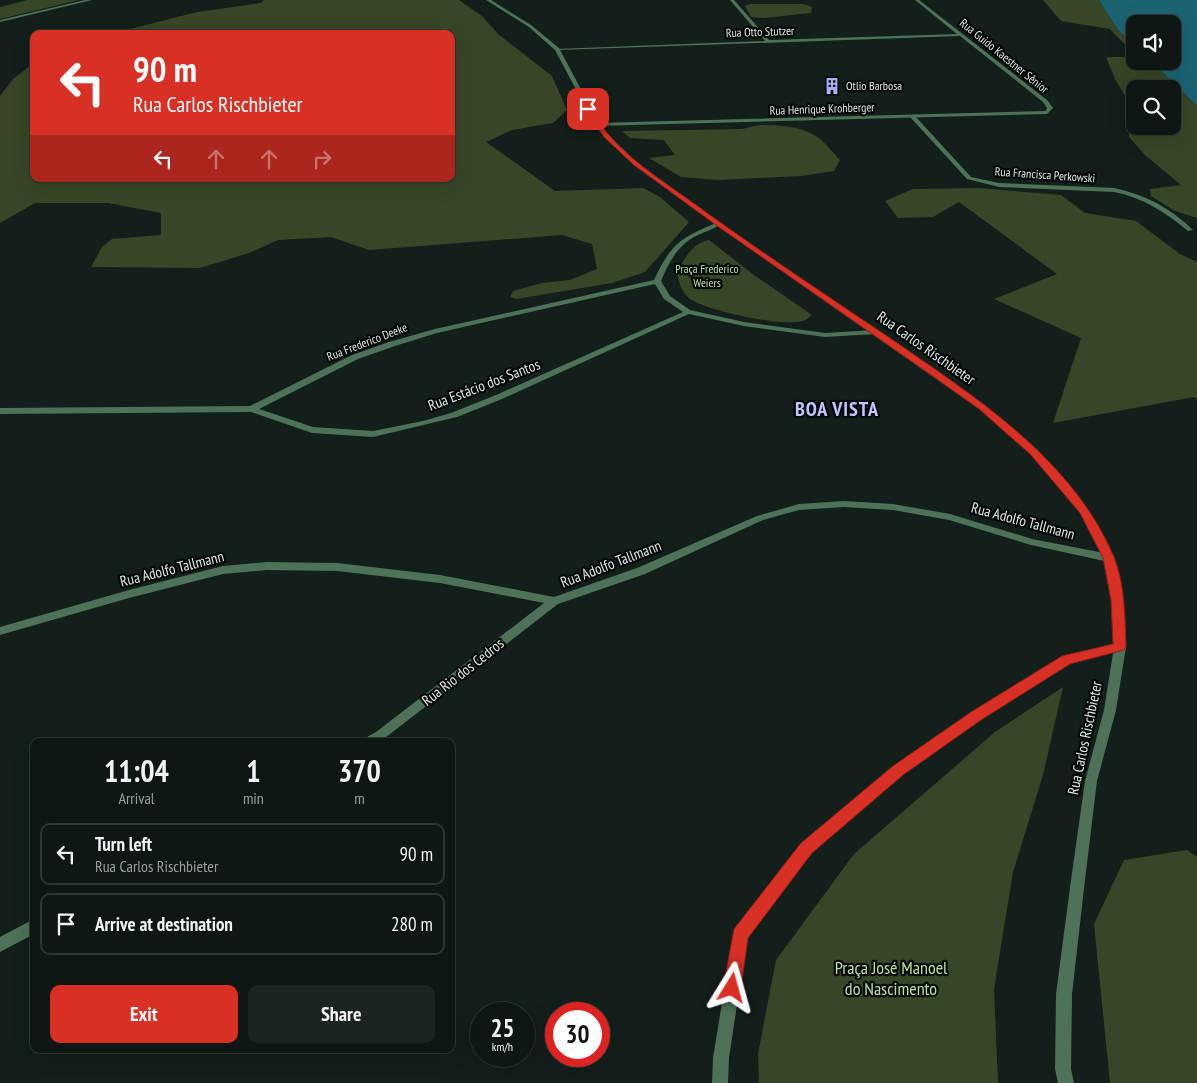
<!DOCTYPE html>
<html lang="en">
<head>
<meta charset="utf-8">
<style>
	:root { --surface:#0e1714; --page:#1c2422; --text:#f1f3f6; --muted:#9b9fa0; --line:#2e3634; --accent:#d93025 }
	body { margin:0; font-family:"PT Sans Narrow",sans-serif; background:var(--page); color:var(--text); height:100vh; display:flex; flex-direction:column; font-size:19px; white-space:nowrap }
	* { box-sizing:border-box; margin:0 }
	p { font-size:16px; color:var(--muted) }
	.icon { flex:none; width:28px; height:28px; fill:none; stroke:currentColor; stroke-width:2; stroke-linecap:round; stroke-linejoin:round }
	.map { position:relative; flex:1; overflow:hidden }
	.drawer { position:absolute; left:30px; top:738px; width:425px; height:315px; display:flex; flex-direction:column; background:var(--surface); border-radius:10px; box-shadow:0 5px 20px #0002,0 0 0 1px var(--line) }
	.drawer>* { flex:none }
	.guide { position:absolute; left:30px; top:30px; width:425px; height:152px; border-radius:10px; box-shadow:0 5px 20px #0002,0 0 0 1px var(--line); background:#d93025; color:#fff; overflow:hidden }
	.tools { position:absolute; left:1126px; top:15px; display:grid; gap:10px }
	.tools a { display:grid; place-items:center; width:55px; height:55px; border-radius:10px; background:var(--surface); box-shadow:0 5px 20px #0002,0 0 0 1px var(--line); font-size:25px }
	.speed { position:absolute; left:470px; top:1002px; display:flex; gap:10px; font-size:25px; font-weight:700; text-align:center }
	.speed>* { display:grid; place-content:center; width:65px; height:65px; border-radius:50%; background:var(--surface); box-shadow:0 5px 20px #0002,0 0 0 1px var(--line); line-height:1 }
	.speed small { font-size:12px; font-weight:400 }
	.speed .limit { border:8px solid #d22; background:#fff; color:#111 }
	.pin { position:absolute; display:grid; place-items:center; width:42px; height:42px; color:#fff; margin:-21px; border-radius:10px; box-shadow:0 2px 8px #0006 }
	.me { position:absolute; width:55px; margin:-28px; rotate:8deg; stroke-linejoin:round; filter:drop-shadow(0 0 4px #0008) }
	.turn { display:flex; align-items:center; gap:18px; height:105px; padding:0 20px; font-size:22px }
	.turn .icon { width:65px; height:65px; stroke-width:2.5 }
	.turn b { display:block; font-size:35px; line-height:42px }
	.lanes { display:flex; align-items:center; height:48px; padding:0 20px; background:#0003; justify-content:center; gap:25px; direction:ltr }
	.lanes .off { opacity:.35 }
	.eta { display:flex; justify-content:space-evenly; align-items:center; height:85px; text-align:center }
	.eta b { font-size:30px; font-weight:800; line-height:35px }
	.primary-button { display:flex; gap:10px; margin-top:auto; padding:10px 20px }
	.primary-button a { flex:1; height:58px; border-radius:10px; background:var(--accent); color:#fff; font-size:20px; font-weight:800; line-height:58px; text-align:center }
	.primary-button a+a { background:var(--page); color:var(--text) }
	ul { padding:0; list-style:none }
	li { display:flex; align-items:center; gap:15px; height:62px; margin:0 10px 8px; padding:0 10px; border:2px solid var(--line); border-radius:10px }
	li div { flex:1 }
	li b { display:block; font-size:19px }
	li em { font-style:normal }
	.map>svg:first-child { display:block }
</style>
</head>
<body>
<div class="map">
<svg width="1197" height="1083" viewBox="0 0 1197 1083">
	<rect width="100%" height="100%" fill="#121f1b"/>
	<!-- green -->
	<g fill="#364727" fill-rule="evenodd">
		<path d="M28 0H79L0 19V7Z"/>
		<path d="M264 0H459L482 16 498 34 552 76 567 110 553 123 512 130 486 142 555 191 643 188 660 197 689 222 645 272 612 283 517 299 510 297 513 291 542 283 570 280 597 269 592 244 562 235 369 250 331 237 278 240 249 253 200 268 91 267 102 247 112 239 161 235V213L108 203H35L0 223V96L13 79 34 63V179H451V34H111L197 12 261 3Z"/>
		<path d="M1043 0H1099L1118 30 1135 46V55L1110 29 1061 21Z"/>
		<path d="M750 4H803L812 7 811 13 764 18 751 17 745 6Z"/>
		<path d="M1106 57H1135V61H1151L1197 106V218L1175 211 1151 196 1150 189 1181 185 1145 155 1129 137 1132 107 1115 79ZM1135 89H1172V126H1135Z"/>
		<path d="M759 125C779 125 803 126 820 139 827 145 833 153 840 160L834 171 801 176 717 180 681 177 649 158 675 155 664 140 630 138 622 131 742 129Z"/>
		<path d="M979 188 1061 195 1085 213 1136 221 1180 254 1197 262V399L1194 397 1053 423 1081 338 994 299 1057 274 959 202 933 217 898 218 885 201 913 189Z"/>
		<path d="M709 240 754 275 812 315C809 317 806 320 803 321 781 327 709 311 690 299 682 293 678 281 677 272 685 258 692 243 709 240Z"/>
		<path d="M1063 687 1043 775 1013 872 994 989 998 1083H759L758 1054 776 960 854 854 995 732Z"/>
		<path d="M1187 850 1197 857V1083H1110L1094 924 1124 860Z"/>
	</g>
	<!-- water -->
	<path fill="#1c6372" d="M1099 0H1197V106L1151 61H1172V24H1135V46L1118 30Z"/>
	<g fill="none" stroke-linecap="round" stroke-linejoin="round">
		<!-- service -->
		<path fill="#4d7257" fill-rule="evenodd" d="M911 116H915L971 177 999 183 1114 188C1144 194 1171 208 1193 230L1188 231C1165 212 1144 198 1114 192L999 187 967 179 911 118Z"/>
		<!-- minor -->
		<g fill="#4d7257" fill-rule="evenodd">
			<path d="M730 0H734L769 40 957 34 915 0H919L1047 100 1053 108 1047 114 596 126 595 125 598 123 1046 111 1047 108 1043 102 960 36 557 50 555 49 765 41Z"/>
			<path d="M716 223 721 224C714 229 704 232 696 236 677 246 669 262 661 281L670 296 690 310 744 322 825 333 875 330 879 332 875 334 825 337 744 326 689 314 502 399 457 417 373 437 312 433 251 412 0 414V408L250 406 352 355 389 342 435 329 654 280C671 244 680 238 716 223ZM655 284 664 299 683 312 496 395 451 413 423 421 373 431 313 427 259 409 358 359 395 346 437 333Z"/>
			<path d="M844 501 893 504 950 514 1032 539 1109 554 1114 558 1109 562 1031 545 949 520 893 510 844 507 799 510 763 520 645 574 558 604 381 741H365L367 737 376 732 544 603 440 583 337 571 267 570 223 574 129 598 0 635V627L129 590 223 566 267 562 337 563 440 575 554 597 637 568 757 516 799 504Z"/>
			<path d="M1120 643 1124 644 1126 647 1124 650 1069 663 980 719 902 774 811 852 747 938 729 1058 728 1083H712L713 1058 733 935 735 930 801 844 894 766 972 713 1062 656Z"/>
			<path d="M34 919V934L0 952V937Z"/>
		</g>
		<!-- tertiary -->
		<g fill="#4d7257" fill-rule="evenodd">
			<path d="M85 0H92L0 22V20Z"/>
			<path d="M486 0H491L531 25 559 48 600 125 608 135 638 163 720 223 985 405 1037 449 1088 510 1114 558 1122 600 1126 647 1116 710 1097 781 1085 880 1072 994 1071 1069 1074 1083H1058L1055 1069 1056 994 1071 880 1085 781 1104 710 1114 647 1112 600 1104 558 1081 513 1031 453 979 409 716 225 634 165 604 137 595 125 555 50 529 27Z"/>
		</g>
	</g>
	<!-- route -->
	<path fill="#d93025" stroke="#8d1f18" d="M586 108H590C596 117 601 126 608 134 635 166 674 188 707 213 767 256 829 297 890 338 975 397 1072 458 1114 557 1125 584 1125 618 1126 647L1124 650 1070 664 981 720 903 775 812 853 748 938 741 988 738 994 732 996 726 994 723 988 734 929 801 843 893 766 971 712 1062 656 1113 644 1111 600 1103 558 1080 513 1030 454 979 409 934 377 716 225 634 165 604 137Z"/>
	<!-- icons -->
	<defs>
		<g id="building-bare" transform="scale(1.35)"><path d="M-4-6H4V6H1V3H-1V6H-4ZM-2.5-4.3h1.7v1.8h-1.7ZM.8-4.3h1.7v1.8H.8ZM-2.5-1h1.7V.8h-1.7ZM.8-1h1.7V.8H.8Z" fill="#a6b1fc" stroke="#040806" stroke-width="2.5" paint-order="stroke"/></g>
	</defs>
	<g fill-rule="evenodd">
		<use href="#building-bare" x="832" y="86"/>
	</g>
	<g text-anchor="middle" stroke-width="4.5" stroke-linejoin="round" paint-order="stroke">
		<!-- far-street labels -->
		<g font-size="12" fill="#dee7e4" stroke="#040806">
			<text transform="translate(760 32) rotate(-2)" y="4">Rua Otto Stutzer</text>
			<text transform="translate(1004 56) rotate(39)" y="4">Rua Guido Kaestner Sênior</text>
			<text transform="translate(822 109) rotate(-2)" y="4">Rua Henrique Krohberger</text>
			<text transform="translate(1045 175) rotate(4)" y="4">Rua Francisca Perkowski</text>
			<text transform="translate(367 342) rotate(-21)" y="4">Rua Frederico Deeke</text>
		</g>
		<!-- far-poi labels -->
		<g font-size="12" fill="#dee7e4" stroke="#040806" text-anchor="start">
			<text x="846" y="90">Otlio Barbosa</text>
		</g>
		<!-- far-park labels -->
		<g font-size="12" fill="#b9e099" stroke="#040806">
			<text x="707" y="273">Praça Frederico<tspan x="707" dy="14">Weiers</tspan></text>
		</g>
		<!-- street labels -->
		<g font-size="15" fill="#dee7e4" stroke="#040806">
			<text transform="translate(926 348) rotate(35)" y="5">Rua Carlos Rischbieter</text>
			<text transform="translate(484 385) rotate(-21)" y="5">Rua Estácio dos Santos</text>
			<text transform="translate(1023 521) rotate(15)" y="5">Rua Adolfo Tallmann</text>
			<text transform="translate(611 564) rotate(-21)" y="5">Rua Adolfo Tallmann</text>
			<text transform="translate(172 569) rotate(-14)" y="5">Rua Adolfo Tallmann</text>
			<text transform="translate(463 672) rotate(-38)" y="5">Rua Rio dos Cedros</text>
			<text transform="translate(1085 738) rotate(-78)" y="5">Rua Carlos Rischbieter</text>
		</g>
		<!-- near-park labels -->
		<g font-size="18" fill="#b9e099" stroke="#040806">
			<text x="891" y="974">Praça José Manoel<tspan x="891" dy="21">do Nascimento</tspan></text>
		</g>
		<!-- district labels -->
		<g font-size="20" font-weight="bold" letter-spacing="1" fill="#bdc6ff" stroke="#040806">
			<text x="837" y="416">BOA VISTA</text>
		</g>
	</g>
</svg>
<div class="tools">
<a><svg class="icon" aria-label="sound" viewBox="0 0 24 24"><path d="M4 9h4l5-4v14l-5-4H4zM17 9q2 3 0 6"/></svg></a>
<a><svg class="icon" aria-label="search" viewBox="0 0 24 24"><circle cx="10" cy="10" r="6"/><path d="M15 15l6 6"/></svg></a>
</div>
<div class="speed"><div>25<small>km/h</small></div><div class="limit">30</div></div>
<div class="pin" style="left:588px;top:109px;background:#d93025"><svg class="icon" aria-label="arrive" viewBox="0 0 24 24"><path d="M6 21V4h12l-3 4 3 4H6"/></svg></div>
<svg class="me" style="left:732px;top:988px" viewBox="-20 -20 40 40"><path d="M0-17L14 15 0 8-14 15z" fill="#d93025" stroke="#fff" stroke-width="4"/></svg>
<div class="guide">
<div class="turn"><svg class="icon" aria-label="left" viewBox="0 0 24 24"><path d="M17 20v-9H6M10 6l-5 5 5 5"/></svg><div><b>90 m</b>Rua Carlos Rischbieter</div></div>
<div class="lanes"><svg class="icon" aria-label="left" viewBox="0 0 24 24"><path d="M17 20v-9H6M10 6l-5 5 5 5"/></svg><svg class="icon off" aria-label="ahead" viewBox="0 0 24 24"><path d="M12 20V5M6 11l6-6 6 6"/></svg><svg class="icon off" aria-label="ahead" viewBox="0 0 24 24"><path d="M12 20V5M6 11l6-6 6 6"/></svg><svg class="icon off" aria-label="right" viewBox="0 0 24 24"><path d="M7 20v-9h11M14 6l5 5-5 5"/></svg></div>
</div>
<section class="drawer">
<div class="eta">
<div><b>11:04</b><p>Arrival</p></div>
<div><b>1</b><p>min</p></div>
<div><b>370</b><p>m</p></div>
</div>
<ul>
<li><svg class="icon" aria-label="left" viewBox="0 0 24 24"><path d="M17 20v-9H6M10 6l-5 5 5 5"/></svg><div><b>Turn left</b><p>Rua Carlos Rischbieter</p></div><em>90 m</em></li>
<li><svg class="icon" aria-label="arrive" viewBox="0 0 24 24"><path d="M6 21V4h12l-3 4 3 4H6"/></svg><div><b>Arrive at destination</b></div><em>280 m</em></li>
</ul>
<div class="primary-button"><a>Exit</a><a>Share</a></div>
</section>
</div>
</body>
</html>
